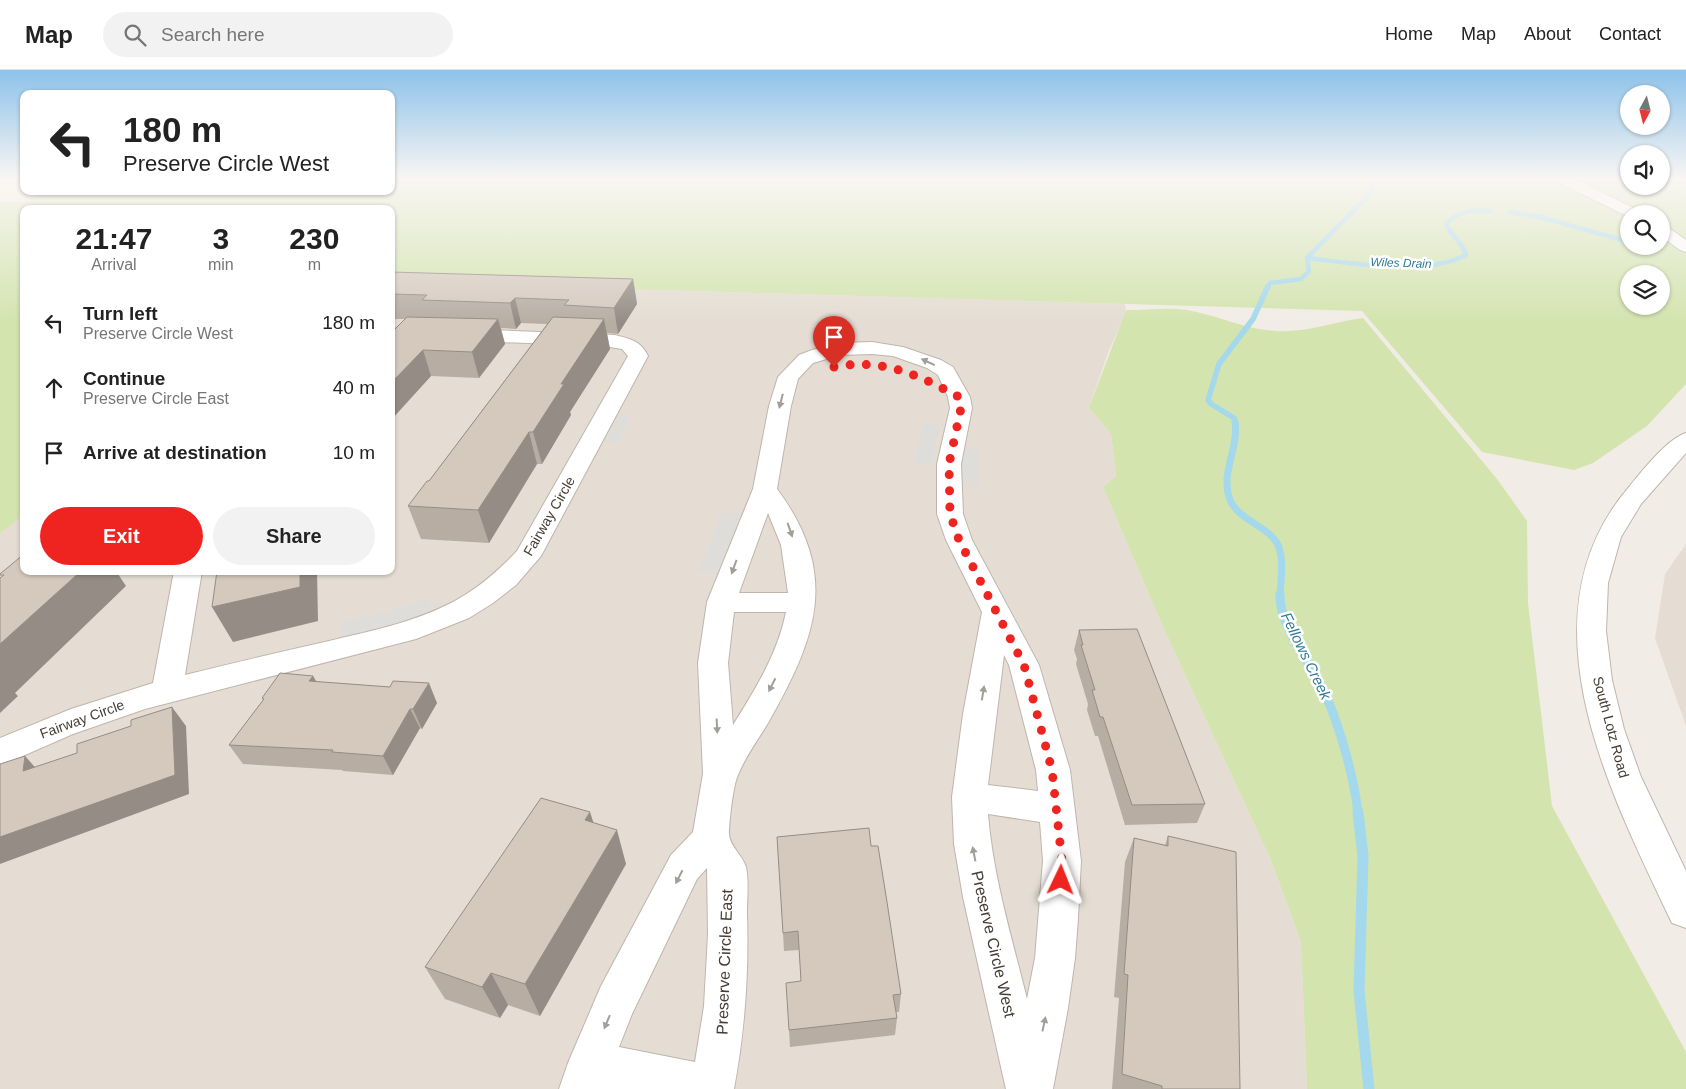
<!DOCTYPE html>
<html lang="en">
<head>
<meta charset="utf-8">
<style>
	:root { --surface:#fff; --page:#f2f2f2; --text:#222; --muted:#767676; --line:#e0e0e0; --accent:#ef231f }
	body { margin:0; font-family:Arial,sans-serif; background:var(--page); color:var(--text); height:100vh; display:flex; flex-direction:column; font-size:19px; white-space:nowrap }
	* { box-sizing:border-box; margin:0 }
	p { font-size:16px; color:var(--muted) }
	.icon { flex:none; width:28px; height:28px; fill:none; stroke:currentColor; stroke-width:2; stroke-linecap:round; stroke-linejoin:round }
	.map { position:relative; flex:1; overflow:hidden }
	.drawer { position:absolute; left:20px; top:135px; width:375px; height:370px; display:flex; flex-direction:column; background:var(--surface); border-radius:10px; box-shadow:0 1px 4px #0004 }
	.drawer>* { flex:none }
	.hud { position:absolute; left:20px; top:20px; width:375px; height:105px; border-radius:10px; box-shadow:0 1px 4px #0004; background:#fff; color:var(--text); overflow:hidden }
	.needle { width:32px; rotate:187deg }
	.controls { position:absolute; left:1620px; top:15px; display:grid; gap:10px }
	.controls a { display:grid; place-items:center; width:50px; height:50px; border-radius:50%; background:var(--surface); box-shadow:0 1px 4px #0004; font-size:25px }
	.pin { position:absolute; display:grid; place-items:center; width:42px; height:42px; color:#fff; margin:-51px -21px; border-radius:50% 50% 50% 0; rotate:-45deg; box-shadow:0 0 5px #0007 }
	.pin .icon { rotate:45deg }
	.me { position:absolute; width:55px; margin:-28px; rotate:2deg; stroke-linejoin:round; filter:drop-shadow(0 0 4px #0008) }
	.turn { display:flex; align-items:center; gap:18px; height:105px; padding:0 20px; font-size:22px }
	.turn .icon { width:65px; height:65px; stroke-width:2.5 }
	.turn b { display:block; font-size:35px; line-height:42px }
	.eta { display:flex; justify-content:space-evenly; align-items:center; height:85px; text-align:center }
	.eta b { font-size:30px; font-weight:800; line-height:35px }
	.action { display:flex; gap:10px; margin-top:auto; padding:10px 20px }
	.action a { flex:1; height:58px; border-radius:30px; background:var(--accent); color:#fff; font-size:20px; font-weight:800; line-height:58px; text-align:center }
	.action a+a { background:var(--page); color:var(--text) }
	ul { padding:0; list-style:none }
	li { display:flex; align-items:center; gap:15px; height:65px; padding:0 20px }
	li div { flex:1 }
	li b { display:block; font-size:19px }
	li em { font-style:normal }
	header { display:flex; align-items:center; gap:30px; box-sizing:border-box; height:70px; padding:0 25px; background:var(--surface); border-bottom:1px solid var(--line) }
	header strong { font-size:24px }
	nav { display:flex; gap:28px; margin-inline-start:auto; font-size:18px }
	.search { width:350px; height:45px; background:var(--page); display:flex; align-items:center; gap:12px; box-sizing:border-box; padding:0 18px; border-radius:28px; color:var(--muted); font-size:19px }
	.map>svg:first-child { display:block }
</style>
</head>
<body>
<header>
<strong>Map</strong>
<div class="search"><svg class="icon" aria-label="search" viewBox="0 0 24 24"><circle cx="10" cy="10" r="6"/><path d="M15 15l6 6"/></svg>Search here</div>
<nav><a>Home</a><a>Map</a><a>About</a><a>Contact</a></nav>
</header>
<div class="map">
<svg width="1686" height="1019" viewBox="0 0 1686 1019">
	<rect width="100%" height="100%" fill="#f1ece5"/>
	<!-- residential -->
	<g fill="#e5ddd3">
		<path d="M391 212 1125 234 1126 240 1121 253 1108 283 1089 338 1111 364 1116 406 1103 417 1163 557 1270 788 1301 872 1307 1019H0V463L24 445V501H391Z"/>
		<path d="M1686 474V656L1655 568 1665 504Z"/>
	</g>
	<!-- green -->
	<g fill="#d3e4af" fill-rule="evenodd">
		<path d="M391 110H1629V116H1661V110H1686V314L1647 356 1593 393 1574 400 1482 382 1362 241 391 212V139H24V445L0 463V131L23 132 45 121H391ZM1629 144H1661V176H1629ZM1629 204H1661V236H1629Z"/>
		<path d="M1126 240C1146 240 1167 237 1187 240 1217 245 1246 260 1276 261 1305 263 1334 252 1363 248L1497 409 1527 451 1528 533 1552 736 1686 982V1019H1307L1301 872 1270 788 1163 557 1103 417 1116 406 1111 364 1089 338Z"/>
	</g>
	<!-- parking -->
	<g fill="#dfddda">
		<path d="M618 345 631 346 618 372H604Z"/>
		<path d="M923 353 940 354 932 395 913 393Z"/>
		<path d="M963 378 981 380 978 406 979 419 960 418 959 405Z"/>
		<path d="M723 441 742 443 717 504 696 502Z"/>
		<path d="M427 529 435 542 387 557 342 568V551L388 541Z"/>
	</g>
	<g fill="none" stroke-linecap="round" stroke-linejoin="round">
		<!-- stream-far4 -->
		<g stroke="#a4d8ec" stroke-width="4.5">
			<path d="M1509 142 1540 147 1629 172"/>
			<path d="M1307 188C1351 193 1426 206 1466 185 1463 172 1451 166 1446 154 1459 140 1472 140 1490 141"/>
			<path d="M1268 218 1270 213 1301 209 1309 201 1307 188 1371 123 1372 116 1366 110"/>
		</g>
		<!-- stream-far3 -->
		<path stroke="#a4d8ec" stroke-width="5.5" d="M1235 353 1234 348 1211 334 1208 330 1219 294 1253 249 1268 216"/>
		<!-- stream-far2 -->
		<path stroke="#a4d8ec" stroke-width="7" d="M1235 352C1239 377 1221 402 1229 427 1236 450 1268 455 1278 475 1284 489 1281 510 1280 525"/>
		<!-- stream-far1 -->
		<path stroke="#a4d8ec" stroke-width="9" d="M1280 524C1279 559 1314 596 1327 628 1341 661 1354 708 1358 743"/>
		<!-- stream -->
		<path stroke="#a4d8ec" stroke-width="11" d="M1358 742 1363 786 1359 921 1369 1019"/>
		<!-- minor casing -->
		<g stroke="#bfb5ab" stroke-width="2">
			<g id="minor">
				<path d="M1558 110H1576L1640 141 1642 144H1629V147L1560 113Z"/>
				<path d="M1661 154 1666 156 1686 170V182L1680 180 1661 166Z"/>
				<path d="M420 257 614 265C629 268 641 271 648 286L541 486 516 515 493 533 469 548 416 569 145 639 73 664 0 696V668L71 639 153 613 174 501H202L185 605C233 593 281 582 329 571 370 561 411 553 449 534 475 521 497 502 517 481L628 286 622 279 604 276 420 269 391 273V261Z"/>
				<path d="M872 272 903 277 941 290 953 297 970 327 972 338 961 394 963 444 972 470 1039 595 1070 700 1081 791 1078 848 1075 888 1068 938 1053 1019H1006L1005 1015 963 827 954 774 952 727 963 644 982 542 946 470 937 444V394L950 338 948 327 938 305 927 298 893 286 872 284 840 285 813 293 798 309 791 336 777 419C841 505 816 568 768 653 758 670 745 687 738 705 733 715 729 753 729 764 729 775 743 786 746 797 749 811 747 828 747 843 749 902 745 960 734 1019H559L568 993 601 916 671 785 693 762 703 704 698 593 707 532 753 419 769 336 778 307 799 285 812 280 840 273ZM768 443 781 475 788 523H739ZM734 542H786C778 583 755 620 733 655L728 593ZM1004 585 1009 595 1036 700 1038 721 988 715ZM988 744 1040 752 1043 791 1035 888 1027 929C1012 868 993 807 988 744ZM707 798 708 864 704 936 695 992 619 977 632 944 697 809Z"/>
				<path d="M1686 363V383L1641 434 1621 467 1608 513 1606 561 1612 610 1624 659 1641 707 1686 801V858L1672 853C1610 723 1518 546 1629 417 1641 402 1668 368 1686 363Z"/>
			</g>
		</g>
		<!-- minor -->
		<use href="#minor" fill="#fff" fill-rule="evenodd"/>
	</g>
	<!-- wall -->
	<g fill="#b7ada3">
		<path d="M391 202 633 209 637 234 618 264 607 263 610 279 570 342 571 345 542 394H537L489 473 421 469 408 436 429 411 547 254 521 253 516 259 501 258 505 274 479 308 431 306 391 350V263L405 249H391Z"/>
		<path d="M1079 560 1205 734 1197 753 1125 755 1098 666H1095L1087 640 1088 634 1076 594 1077 589 1074 580Z"/>
		<path d="M313 606 316 611 437 633 422 659 420 658 393 705 343 701 342 700 243 694 229 675 263 630 262 628Z"/>
		<path d="M594 753 626 794 540 946 508 935 500 948 445 929 425 897Z"/>
		<path d="M1168 766 1240 1019H1112L1119 928 1114 927 1125 792 1134 768 1165 775Z"/>
		<path d="M871 776 901 924 899 942H896L897 948 895 965 790 977 789 960 801 911 799 880 784 881 783 863Z"/>
	</g>
	<!-- shaded-wall -->
	<g fill="#958d85">
		<path d="M633 209 637 234 618 264 614 238Z"/>
		<path d="M515 228 521 253 516 259 510 233Z"/>
		<path d="M498 249 505 274 479 308 472 282Z"/>
		<path d="M604 249 610 279 570 342 571 345 542 394 533 362 561 314Z"/>
		<path d="M423 280 431 306 391 350V313Z"/>
		<path d="M529 362 537 394 489 473 478 440Z"/>
		<path d="M81 501H116L126 516 15 623 18 626 0 643V574Z"/>
		<path d="M300 501H317L318 551 233 572 212 537Z"/>
		<path d="M313 606 324 625 309 611Z"/>
		<path d="M429 613 437 633 422 659 413 639Z"/>
		<path d="M172 637 186 656 189 724 0 794V767Z"/>
		<path d="M410 639 420 658 393 705 383 686Z"/>
		<path d="M25 686 42 705 23 701Z"/>
		<path d="M590 742 601 776 585 750Z"/>
		<path d="M617 760 626 794 540 946 525 914Z"/>
		<path d="M491 903 508 935 500 948 482 917Z"/>
	</g>
	<!-- building -->
	<g fill="#d5c9be" stroke="#958d85">
		<path d="M391 202 633 209 614 238 564 235 569 230 515 228 510 233 422 230 427 225 391 224Z"/>
		<path d="M407 247 498 249 472 282 423 280 391 313V263Z"/>
		<path d="M553 247 604 249 561 314H564L533 362H529L478 440 408 436 427 411H429Z"/>
		<path d="M24 484V501H81L0 574V508L4 505H0V504Z"/>
		<path d="M217 501H300V517L212 537Z"/>
		<path d="M1137 559 1205 734 1132 735 1103 647H1100L1092 620H1095L1081 575H1083L1079 560Z"/>
		<path d="M280 603 313 606 309 611 390 617 393 611 429 613 413 639H410L383 686 332 682 333 680 229 675 264 629 262 628Z"/>
		<path d="M172 637 175 705 0 767V694L25 686 23 701 77 683V674L131 656V650Z"/>
		<path d="M541 728 590 742 585 750 617 760 525 914 491 903 482 917 425 897Z"/>
		<path d="M869 758 871 776H878L887 832 901 924 893 925 897 948 789 960 786 913 801 911 798 861 783 863 777 767Z"/>
		<path d="M1168 766 1236 782 1240 1019H1162V1016L1122 1004 1128 905 1124 904 1134 768 1168 776Z"/>
	</g>
	<!-- one-way arrows -->
	<defs><path id="oneway-solid" d="M-6-.8H1V-3.2L6.5 0L1 3.2V.8H-6Z" transform="scale(1.25)"/></defs>
	<g fill="#a29e9a">
		<use href="#oneway-solid" transform="translate(928 292) rotate(-155)"/>
		<use href="#oneway-solid" transform="translate(781 331) rotate(104)"/>
		<use href="#oneway-solid" transform="translate(790 460) rotate(71)"/>
		<use href="#oneway-solid" transform="translate(734 497) rotate(110)"/>
		<use href="#oneway-solid" transform="translate(772 615) rotate(117)"/>
		<use href="#oneway-solid" transform="translate(983 623) rotate(-81)"/>
		<use href="#oneway-solid" transform="translate(717 656) rotate(87)"/>
		<use href="#oneway-solid" transform="translate(974 784) rotate(-101)"/>
		<use href="#oneway-solid" transform="translate(679 807) rotate(117)"/>
		<use href="#oneway-solid" transform="translate(607 952) rotate(113)"/>
		<use href="#oneway-solid" transform="translate(1044 954) rotate(-78)"/>
	</g>
	<!-- sky -->
	<linearGradient id="sky" x2="0" y2="1"><stop stop-color="#8dc2ea"/><stop offset="0.43" stop-color="#f9f6f3"/><stop offset="1" stop-color="#f9f6f3" stop-opacity="0"/></linearGradient>
	<rect width="1686" height="253" fill="url(#sky)"/>
	<g fill="none" stroke-linecap="round" stroke-linejoin="round">
		<!-- route -->
		<path stroke="#ef231f" stroke-width="9" stroke-dasharray="0 16.2" d="M834 297C882 288 917 304 959 327L961 338 949 394 950 444 959 470 1024 595 1052 700 1062 791 1061 810"/>
	</g>
	<g text-anchor="middle" stroke-width="5" stroke-linejoin="round" paint-order="stroke">
		<!-- far-water labels -->
		<g font-size="12" font-style="italic" fill="#307b9a" stroke="#fff">
			<text transform="translate(1401 193) rotate(2)" y="4">Wiles Drain</text>
		</g>
		<!-- street labels -->
		<g font-size="14" fill="#443c35" stroke="#fff">
			<text transform="translate(549 446) rotate(-60)" y="5">Fairway Circle</text>
			<text transform="translate(82 649) rotate(-20)" y="5">Fairway Circle</text>
			<text transform="translate(1611 657) rotate(75)" y="5">South Lotz Road</text>
		</g>
		<!-- water labels -->
		<g font-size="15" font-style="italic" fill="#307b9a" stroke="#fff">
			<text transform="translate(1306 586) rotate(64)" y="5">Fellows Creek</text>
		</g>
		<!-- near-street labels -->
		<g font-size="16" fill="#443c35" stroke="#fff">
			<text transform="translate(994 874) rotate(77)" y="6">Preserve Circle West</text>
			<text transform="translate(724 892) rotate(-88)" y="6">Preserve Circle East</text>
		</g>
	</g>
</svg>
<div class="controls">
<a><svg class="needle" viewBox="-14 -14 28 28"><path d="M0-13l5 13h-10z" fill="#e53935"/><path d="M0 13l5-13h-10z" fill="#767676"/></svg></a>
<a><svg class="icon" aria-label="sound" viewBox="0 0 24 24"><path d="M4 9h4l5-4v14l-5-4H4zM17 9q2 3 0 6"/></svg></a>
<a><svg class="icon" aria-label="search" viewBox="0 0 24 24"><circle cx="10" cy="10" r="6"/><path d="M15 15l6 6"/></svg></a>
<a><svg class="icon" aria-label="layers" viewBox="0 0 24 24"><path d="M12 4l9 5-9 5-9-5zM3 14l9 5 9-5"/></svg></a>
</div>
<div class="pin" style="left:834px;top:297px;background:#d93025"><svg class="icon" aria-label="arrive" viewBox="0 0 24 24"><path d="M6 21V4h12l-3 4 3 4H6"/></svg></div>
<svg class="me" style="left:1061px;top:810px" viewBox="-20 -20 40 40"><path d="M0-17L14 15 0 8-14 15z" fill="#ef231f" stroke="#fff" stroke-width="4"/></svg>
<div class="hud">
<div class="turn"><svg class="icon" aria-label="left" viewBox="0 0 24 24"><path d="M17 20v-9H6M10 6l-5 5 5 5"/></svg><div><b>180 m</b>Preserve Circle West</div></div>
</div>
<section class="drawer">
<div class="eta">
<div><b>21:47</b><p>Arrival</p></div>
<div><b>3</b><p>min</p></div>
<div><b>230</b><p>m</p></div>
</div>
<ul>
<li><svg class="icon" aria-label="left" viewBox="0 0 24 24"><path d="M17 20v-9H6M10 6l-5 5 5 5"/></svg><div><b>Turn left</b><p>Preserve Circle West</p></div><em>180 m</em></li>
<li><svg class="icon" aria-label="ahead" viewBox="0 0 24 24"><path d="M12 20V5M6 11l6-6 6 6"/></svg><div><b>Continue</b><p>Preserve Circle East</p></div><em>40 m</em></li>
<li><svg class="icon" aria-label="arrive" viewBox="0 0 24 24"><path d="M6 21V4h12l-3 4 3 4H6"/></svg><div><b>Arrive at destination</b></div><em>10 m</em></li>
</ul>
<div class="action"><a>Exit</a><a>Share</a></div>
</section>
</div>
</body>
</html>
